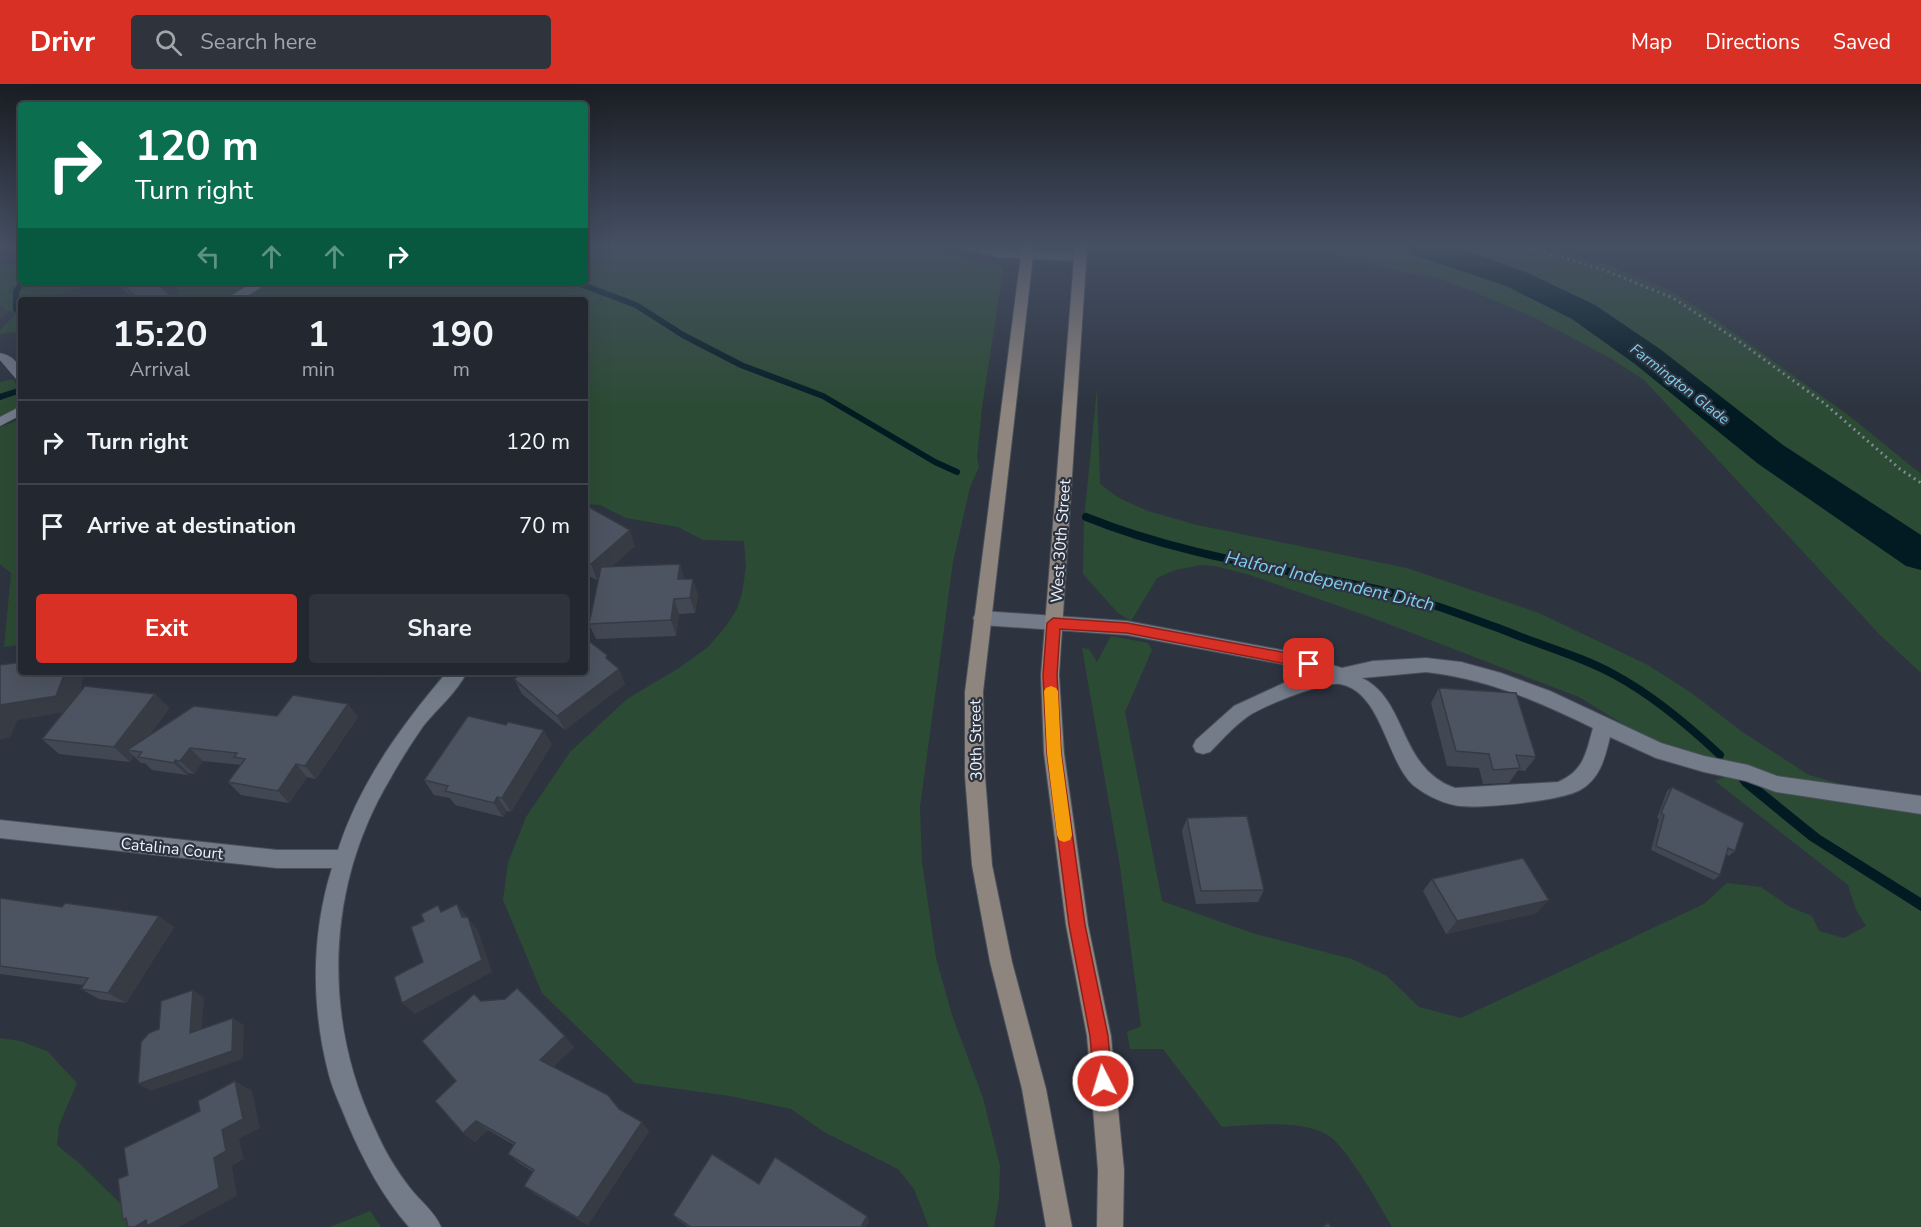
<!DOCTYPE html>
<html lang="en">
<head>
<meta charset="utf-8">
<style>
	:root { --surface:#222730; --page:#2e333c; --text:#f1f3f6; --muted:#a2a5ab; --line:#3f444c; --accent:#d93025 }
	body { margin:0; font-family:"Nunito Sans",sans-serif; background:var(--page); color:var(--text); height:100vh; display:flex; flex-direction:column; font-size:22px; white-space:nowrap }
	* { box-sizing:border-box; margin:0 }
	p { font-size:20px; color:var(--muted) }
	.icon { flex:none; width:33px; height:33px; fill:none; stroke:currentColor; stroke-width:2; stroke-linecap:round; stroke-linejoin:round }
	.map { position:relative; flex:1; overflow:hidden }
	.details { position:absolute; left:18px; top:213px; width:570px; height:378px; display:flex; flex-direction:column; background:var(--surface); border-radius:6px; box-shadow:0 6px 24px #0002,0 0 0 2px var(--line) }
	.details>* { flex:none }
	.banner { position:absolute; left:18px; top:18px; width:570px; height:183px; border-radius:6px; box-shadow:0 6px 24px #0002,0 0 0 2px var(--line); background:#0b6e4f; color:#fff; overflow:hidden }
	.pin { position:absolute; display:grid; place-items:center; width:51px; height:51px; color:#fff; margin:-26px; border-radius:12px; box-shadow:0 3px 9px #0006 }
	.me { position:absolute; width:66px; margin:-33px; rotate:355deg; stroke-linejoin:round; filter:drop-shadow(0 0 4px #0008) }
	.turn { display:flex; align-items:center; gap:21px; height:126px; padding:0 18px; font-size:27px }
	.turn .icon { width:78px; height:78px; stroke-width:2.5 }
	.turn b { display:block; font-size:42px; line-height:51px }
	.lanes { display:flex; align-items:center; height:57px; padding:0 18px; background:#0003; justify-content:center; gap:30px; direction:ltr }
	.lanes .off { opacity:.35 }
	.eta { display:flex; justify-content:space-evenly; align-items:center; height:102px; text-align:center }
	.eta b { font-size:36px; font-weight:700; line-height:42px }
	.button { display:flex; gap:12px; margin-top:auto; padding:12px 18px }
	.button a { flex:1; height:69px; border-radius:6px; background:var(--accent); color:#fff; font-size:24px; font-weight:700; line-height:69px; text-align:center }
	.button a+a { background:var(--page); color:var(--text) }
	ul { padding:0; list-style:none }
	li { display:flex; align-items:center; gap:18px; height:84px; padding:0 18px; border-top:2px solid var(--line) }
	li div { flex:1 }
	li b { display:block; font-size:22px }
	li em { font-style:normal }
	header { display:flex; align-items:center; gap:36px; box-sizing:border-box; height:84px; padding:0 30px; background:var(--accent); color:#fff }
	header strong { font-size:28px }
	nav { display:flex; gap:33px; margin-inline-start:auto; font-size:21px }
	.search { width:420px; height:54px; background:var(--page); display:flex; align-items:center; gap:15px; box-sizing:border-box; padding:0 21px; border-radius:6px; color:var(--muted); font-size:22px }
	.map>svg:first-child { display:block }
</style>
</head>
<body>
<header>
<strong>Drivr</strong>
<div class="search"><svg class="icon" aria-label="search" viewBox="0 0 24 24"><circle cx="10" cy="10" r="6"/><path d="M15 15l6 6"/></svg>Search here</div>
<nav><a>Map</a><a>Directions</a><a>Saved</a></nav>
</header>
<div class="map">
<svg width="1921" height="1143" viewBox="0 0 1921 1143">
	<rect width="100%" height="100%" fill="#2d3440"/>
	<!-- green -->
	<g fill="#2c4b34">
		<path d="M585 163H930C947 170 994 176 1003 186L982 324 977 373 979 383 970 403 953 478 920 723 922 778 936 874 952 931 983 1014 1000 1082 999 1115 994 1143H929L914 1105 898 1085 824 1048 791 1025 730 1012 635 999 542 909 503 816 508 779 526 733 570 668 627 615 679 584 708 563 726 542 737 525 742 509 746 483 744 457 703 456 678 443 626 434 600 421 585 420V216H181L173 198H585Z"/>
		<path d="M1307 163H1403L1520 199 1541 209 1638 269 1676 306 1751 365 1873 449 1921 478V589L1880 551 1644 296 1610 274 1537 235 1479 210 1435 193 1401 188Z"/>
		<path d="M1444 163H1541L1604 180 1671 207 1712 233 1847 330 1921 390V461C1871 426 1816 399 1768 361 1732 333 1702 298 1665 271 1599 222 1521 187 1444 163Z"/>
		<path d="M0 180 21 181V198H96L63 209 54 216H21V250L9 248 0 251V246L18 228 0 226Z"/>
		<path d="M13 295 21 309V322L0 335V298Z"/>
		<path d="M1097 304 1100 400 1119 414 1148 427 1197 441 1407 484 1539 529 1648 581 1693 610 1741 647 1809 691 1861 706 1799 700 1693 670 1644 653 1579 613 1370 533 1250 491 1215 482 1201 481 1175 486 1157 494 1131 537 1118 529 1083 490 1084 436Z"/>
		<path d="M21 335V561L4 563 11 489 0 480V343Z"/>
		<path d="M1111 552 1148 559 1152 566 1125 628 1162 817 1252 849 1352 875 1387 892 1419 923 1461 934 1704 820 1727 799 1761 803 1790 823 1812 832 1819 847 1844 854 1866 842 1856 826 1848 801 1715 697 1725 693 1737 694 1743 702 1809 756 1921 827V1143H1392C1380 1122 1345 1058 1324 1049 1297 1036 1252 1041 1222 1043L1163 965H1130L1127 948 1141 942 1120 782 1082 564 1089 565 1097 578Z"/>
		<path d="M1753 697 1921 730V814L1820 751Z"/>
		<path d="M0 954 20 957 47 967 77 999 59 1041 57 1061 80 1080 125 1124 132 1143H0Z"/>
		<path d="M370 1127 381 1143H330Z"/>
	</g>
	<!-- sand -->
	<path fill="#443b1b" d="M1403 163H1444L1486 176 1563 209 1665 270 1767 361 1808 390 1921 461V478L1874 449 1751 365 1676 306 1638 269 1564 222 1520 199Z"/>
	<!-- water -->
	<path fill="#021b23" d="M1737 694 1753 697 1820 751 1921 814V827L1809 756 1743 702Z"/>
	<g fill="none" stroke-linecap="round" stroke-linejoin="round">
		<!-- stream-far1 -->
		<g stroke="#021b23" stroke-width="6">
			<path d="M575 198 636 221 683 251 741 281 823 312 935 378 957 388"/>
			<path d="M21 226 16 225V208L22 198"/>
			<path d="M0 313 21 306"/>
		</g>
		<!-- stream -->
		<path stroke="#021b23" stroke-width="8" d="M1086 433C1180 471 1278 484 1376 505 1421 515 1463 531 1506 547 1542 562 1581 572 1615 591 1654 612 1688 641 1720 671"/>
		<!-- river -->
		<path fill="#021b23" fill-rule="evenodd" d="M1407 163 1457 164 1528 189 1595 221 1660 265 1783 361 1921 451V486L1906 482 1757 379 1635 280 1572 235 1506 202 1411 170Z"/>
		<!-- service casing -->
		<g stroke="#49505a" stroke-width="1">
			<g id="service">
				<path d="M0 269C15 272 21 281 21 297L17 296 0 276Z"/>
				<path d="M21 322V331L0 342V333Z"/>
			</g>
		</g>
		<!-- minor casing -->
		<g stroke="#49505a" stroke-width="2">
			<g id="minor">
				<path d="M254 198H269L241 216H224Z"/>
				<path d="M982 527 1127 537 1287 567 1342 584 1373 577 1426 574 1461 578 1501 589 1550 607 1661 659 1704 672 1748 681 1777 692 1921 712V730L1776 708 1746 697 1704 688 1656 674 1610 653C1605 674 1600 695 1580 706 1561 717 1474 726 1454 721 1440 718 1424 710 1413 701 1386 676 1382 608 1340 600 1325 597 1260 623 1247 633 1233 643 1222 656 1210 668L1203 670 1196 668 1193 662 1196 656 1234 622 1286 598 1317 590 1287 581 1127 551 982 541 976 539 973 534 976 529ZM1426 588C1488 595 1537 617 1593 644 1586 669 1584 687 1558 698L1455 704C1398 684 1408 616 1362 594Z"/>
				<path d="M447 588H467C457 608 438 624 424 641 412 658 400 677 390 695 326 802 322 934 375 1045 384 1066 396 1086 410 1104 420 1117 435 1128 441 1143H409C382 1112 363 1076 347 1038 341 1022 333 1007 329 991 311 923 311 851 332 784H277L0 754V736L277 766H338C360 698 402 641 447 588Z"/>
			</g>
		</g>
		<!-- tertiary casing -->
		<g stroke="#49505a" stroke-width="2">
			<path id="tertiary" d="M959 163 1080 169 1086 173 1080 177 997 173Z"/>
		</g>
		<!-- secondary casing -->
		<g stroke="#49505a" stroke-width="2">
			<g id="secondary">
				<path d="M1022 163H1034L983 608 985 692 992 781 1012 878 1046 1005 1072 1143H1046L1022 1005 990 878 972 781 965 692V608Z"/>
				<path d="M1075 163H1087L1059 591 1064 669 1088 841 1111 952 1124 1086 1123 1143H1097L1098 1086 1087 952 1066 841 1044 669 1041 591Z"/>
			</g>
		</g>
		<!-- path -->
		<path stroke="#818791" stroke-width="3" stroke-dasharray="2 4" stroke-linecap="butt" d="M1527 163 1604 186 1673 214 1740 258 1824 319 1900 385 1921 399"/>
		<!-- service -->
		<use href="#service" fill="#747c8a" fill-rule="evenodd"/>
		<!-- minor -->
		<use href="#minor" fill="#747c8a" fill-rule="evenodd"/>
		<!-- tertiary -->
		<use href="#tertiary" fill="#747c8a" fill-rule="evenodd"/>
		<!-- secondary -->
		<use href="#secondary" fill="#8e857f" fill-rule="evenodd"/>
	</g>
	<!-- wall -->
	<g fill="#424853">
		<path d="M119 198H155L175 216H135L124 206Z"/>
		<path d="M585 421 635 462 611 483 684 495 698 510 695 529 679 530 676 552 596 555 589 540 599 494 597 496 585 490Z"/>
		<path d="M610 577 625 600 565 646 522 610 514 595Z"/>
		<path d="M0 581 21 588H79L84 592 81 599 82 601 79 610H155L169 624 149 652 277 632 358 633 316 695 307 693 289 719 241 711 228 698 241 681 203 677 194 690 189 689 187 691 152 686 145 679H141L134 672 130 678 59 670 42 655 63 628 17 636 10 653 0 655Z"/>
		<path d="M368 588H386L379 594Z"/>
		<path d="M1439 604 1536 673 1525 687 1518 686 1509 699 1483 700 1479 684 1447 682 1431 619Z"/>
		<path d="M552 660 511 728 507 727 503 733 455 721 450 714 434 711 424 696Z"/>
		<path d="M1672 703 1735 767 1729 772 1726 770 1720 791 1714 796 1651 766 1659 735 1657 734 1667 707Z"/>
		<path d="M1187 734 1264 806 1258 818 1196 820 1182 747Z"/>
		<path d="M1432 795 1537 829 1446 850 1423 807Z"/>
		<path d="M0 814 174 843 126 919 99 915 81 905 83 901 0 890Z"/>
		<path d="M481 917 574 963 553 983 620 1026 649 1047 588 1141 535 1110 524 1102 533 1088 519 1079 508 1070 514 1061 488 1046 475 1058 463 1049 456 997Z"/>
		<path d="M759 1100 867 1132 869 1137 866 1143H688L678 1136 673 1131Z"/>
	</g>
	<!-- shaded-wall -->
	<g fill="#363b44">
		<path d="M0 220 8 229 0 236Z"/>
		<path d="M630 446 635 462 597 496 591 480Z"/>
		<path d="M680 480 685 496 678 495Z"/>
		<path d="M693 495 698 510 695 529 690 514Z"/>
		<path d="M674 515 679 530 676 552 671 536Z"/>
		<path d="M619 585 625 600 565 646 557 632Z"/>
		<path d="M65 588H79L84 592 81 599 82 601 72 627 17 636 10 653 0 655V621Z"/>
		<path d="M375 588H386L379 594Z"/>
		<path d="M155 610 169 624 138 667 127 666 134 672 130 678 114 663Z"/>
		<path d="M348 620 358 633 316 695 305 682Z"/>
		<path d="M544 646 552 660 511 728 502 714Z"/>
		<path d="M190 664 203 677 194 690 180 677Z"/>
		<path d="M175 676 189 689 187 691 174 679Z"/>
		<path d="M296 680 307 693 289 719 278 707Z"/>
		<path d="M497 713 507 727 503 733 494 719Z"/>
		<path d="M1549 816 1537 829 1446 850 1457 837Z"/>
		<path d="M457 820 478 846 492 888 415 930 402 919 462 833Z"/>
		<path d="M159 832 174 843 126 919 108 909Z"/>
		<path d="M193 906 204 914 201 956 190 949Z"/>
		<path d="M233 934 244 941 243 975 151 1007 138 1000Z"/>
		<path d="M565 952 574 963 550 986 540 976Z"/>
		<path d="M235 997 252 1007 260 1044 239 1055 244 1075 232 1082 237 1112 179 1143H135L138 1141 123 1136 214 1074Z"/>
		<path d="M476 1037 488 1046 475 1058 463 1049Z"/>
		<path d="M642 1038 649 1047 588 1141 578 1134Z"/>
		<path d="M867 1132 869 1137 866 1143H861Z"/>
	</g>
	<!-- building -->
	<g fill="#4d5461" stroke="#363b44" stroke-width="1.5">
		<path d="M120 198H155L175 216H140Z"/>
		<path d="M585 421 630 446 591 480 585 477Z"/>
		<path d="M680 480 678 495H693L690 514 674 515 671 536 589 540 601 483Z"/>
		<path d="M585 554 607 571 606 574 619 585 557 632 514 595 524 588H585Z"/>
		<path d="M21 578V588H65L56 612 0 621V581Z"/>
		<path d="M85 602 155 610 114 663 42 655Z"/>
		<path d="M1439 604 1516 609 1536 673 1516 671 1520 684 1493 686 1489 670 1456 667Z"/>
		<path d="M293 611 348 620 305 682 296 680 278 707 228 698 245 675 234 673 237 669 190 664 180 677 175 676 174 679 138 673 142 668 127 666 194 622 277 632Z"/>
		<path d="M468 632 506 641 508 638 544 646 502 714 497 713 494 719 445 707 448 702 424 696Z"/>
		<path d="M1672 703 1744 739 1735 767 1728 764 1720 791 1656 762 1664 731 1661 729Z"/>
		<path d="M1247 732 1264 806 1201 807 1187 734Z"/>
		<path d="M1523 774 1549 816 1457 837 1432 795Z"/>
		<path d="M0 814 62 823 65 819 159 832 108 909 81 905 88 894 0 882Z"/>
		<path d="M457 820 462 833H468L482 876 402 919 394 893 423 878 411 843 424 837 421 830 438 821 441 828Z"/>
		<path d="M517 904 565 952 540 976 608 1011 619 1025 642 1038 578 1134 524 1102 534 1086 508 1070 515 1059 476 1037 463 1049 435 1017 456 997 422 957 474 910 481 917 505 915Z"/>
		<path d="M193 906 190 949 233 934 232 967 138 1000 141 958 149 949 159 945 161 917Z"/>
		<path d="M235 997 243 1035 222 1046 226 1067 214 1074 219 1104 147 1142 146 1136 135 1143H128L126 1134 123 1136 118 1095 128 1091 124 1064 200 1027 198 1017Z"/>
		<path d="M712 1070 759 1100 775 1073 867 1132 861 1143H691L673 1131Z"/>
		<path d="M1328 1139 1331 1143H1323Z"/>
	</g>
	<!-- sky -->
	<linearGradient id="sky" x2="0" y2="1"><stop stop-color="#191d23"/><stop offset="0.5" stop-color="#465064"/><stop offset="1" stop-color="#465064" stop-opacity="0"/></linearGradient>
	<rect width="1921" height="323" fill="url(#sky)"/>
	<!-- route -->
	<path fill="#d93025" stroke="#8d1f18" stroke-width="1.5" d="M1053 534 1127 539 1287 569 1314 577 1316 580 1309 586 1287 580 1127 549 1060 545 1057 591 1061 669 1085 841 1108 952 1112 997 1109 1003 1103 1006 1097 1003 1094 997 1090 952 1069 841 1047 669 1043 591 1047 539Z"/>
	<!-- slow -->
	<path fill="#f59e0b" d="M1051 602 1056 604 1058 607 1061 669 1072 751 1070 756 1064 758 1059 756 1057 751 1047 669 1044 607 1046 604Z"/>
	<g text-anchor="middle" stroke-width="4.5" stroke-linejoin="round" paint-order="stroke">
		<!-- far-water labels -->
		<g font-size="15" font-style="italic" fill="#7fceed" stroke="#2d3440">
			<text transform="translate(1680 300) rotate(38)" y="5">Farmington Glade</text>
		</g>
		<!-- street labels -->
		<g font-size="16" fill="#eff4fc" stroke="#2d3440">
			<text transform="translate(1060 457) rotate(-86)" y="6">West 30th Street</text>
			<text transform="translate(975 656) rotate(-91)" y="6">30th Street</text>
			<text transform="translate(172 764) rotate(6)" y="6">Catalina Court</text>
		</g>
		<!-- water labels -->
		<g font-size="18" font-style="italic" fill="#7fceed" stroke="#2d3440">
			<text transform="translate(1330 497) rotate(13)" y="6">Halford Independent Ditch</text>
		</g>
	</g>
</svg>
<div class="pin" style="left:1309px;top:580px;background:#d93025"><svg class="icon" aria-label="arrive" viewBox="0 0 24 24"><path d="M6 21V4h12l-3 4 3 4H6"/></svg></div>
<svg class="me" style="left:1103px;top:997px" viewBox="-20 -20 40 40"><circle r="17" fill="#d93025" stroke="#fff" stroke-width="3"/><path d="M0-11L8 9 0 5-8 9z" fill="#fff"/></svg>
<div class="banner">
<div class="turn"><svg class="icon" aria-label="right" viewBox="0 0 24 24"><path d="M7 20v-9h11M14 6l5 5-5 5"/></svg><div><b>120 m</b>Turn right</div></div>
<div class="lanes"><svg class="icon off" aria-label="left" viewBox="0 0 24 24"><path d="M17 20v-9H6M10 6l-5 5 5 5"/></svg><svg class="icon off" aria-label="ahead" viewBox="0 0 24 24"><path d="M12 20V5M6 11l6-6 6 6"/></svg><svg class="icon off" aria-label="ahead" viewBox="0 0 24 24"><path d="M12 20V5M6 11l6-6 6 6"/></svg><svg class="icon" aria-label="right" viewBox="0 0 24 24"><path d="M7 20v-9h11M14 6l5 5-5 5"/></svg></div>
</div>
<section class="details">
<div class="eta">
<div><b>15:20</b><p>Arrival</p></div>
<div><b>1</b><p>min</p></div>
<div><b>190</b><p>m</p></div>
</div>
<ul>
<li><svg class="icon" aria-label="right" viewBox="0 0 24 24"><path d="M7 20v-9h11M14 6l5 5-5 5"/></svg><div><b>Turn right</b></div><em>120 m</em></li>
<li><svg class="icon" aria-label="arrive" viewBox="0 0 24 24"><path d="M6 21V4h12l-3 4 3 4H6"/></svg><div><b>Arrive at destination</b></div><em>70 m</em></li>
</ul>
<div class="button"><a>Exit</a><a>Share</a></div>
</section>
</div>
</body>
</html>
